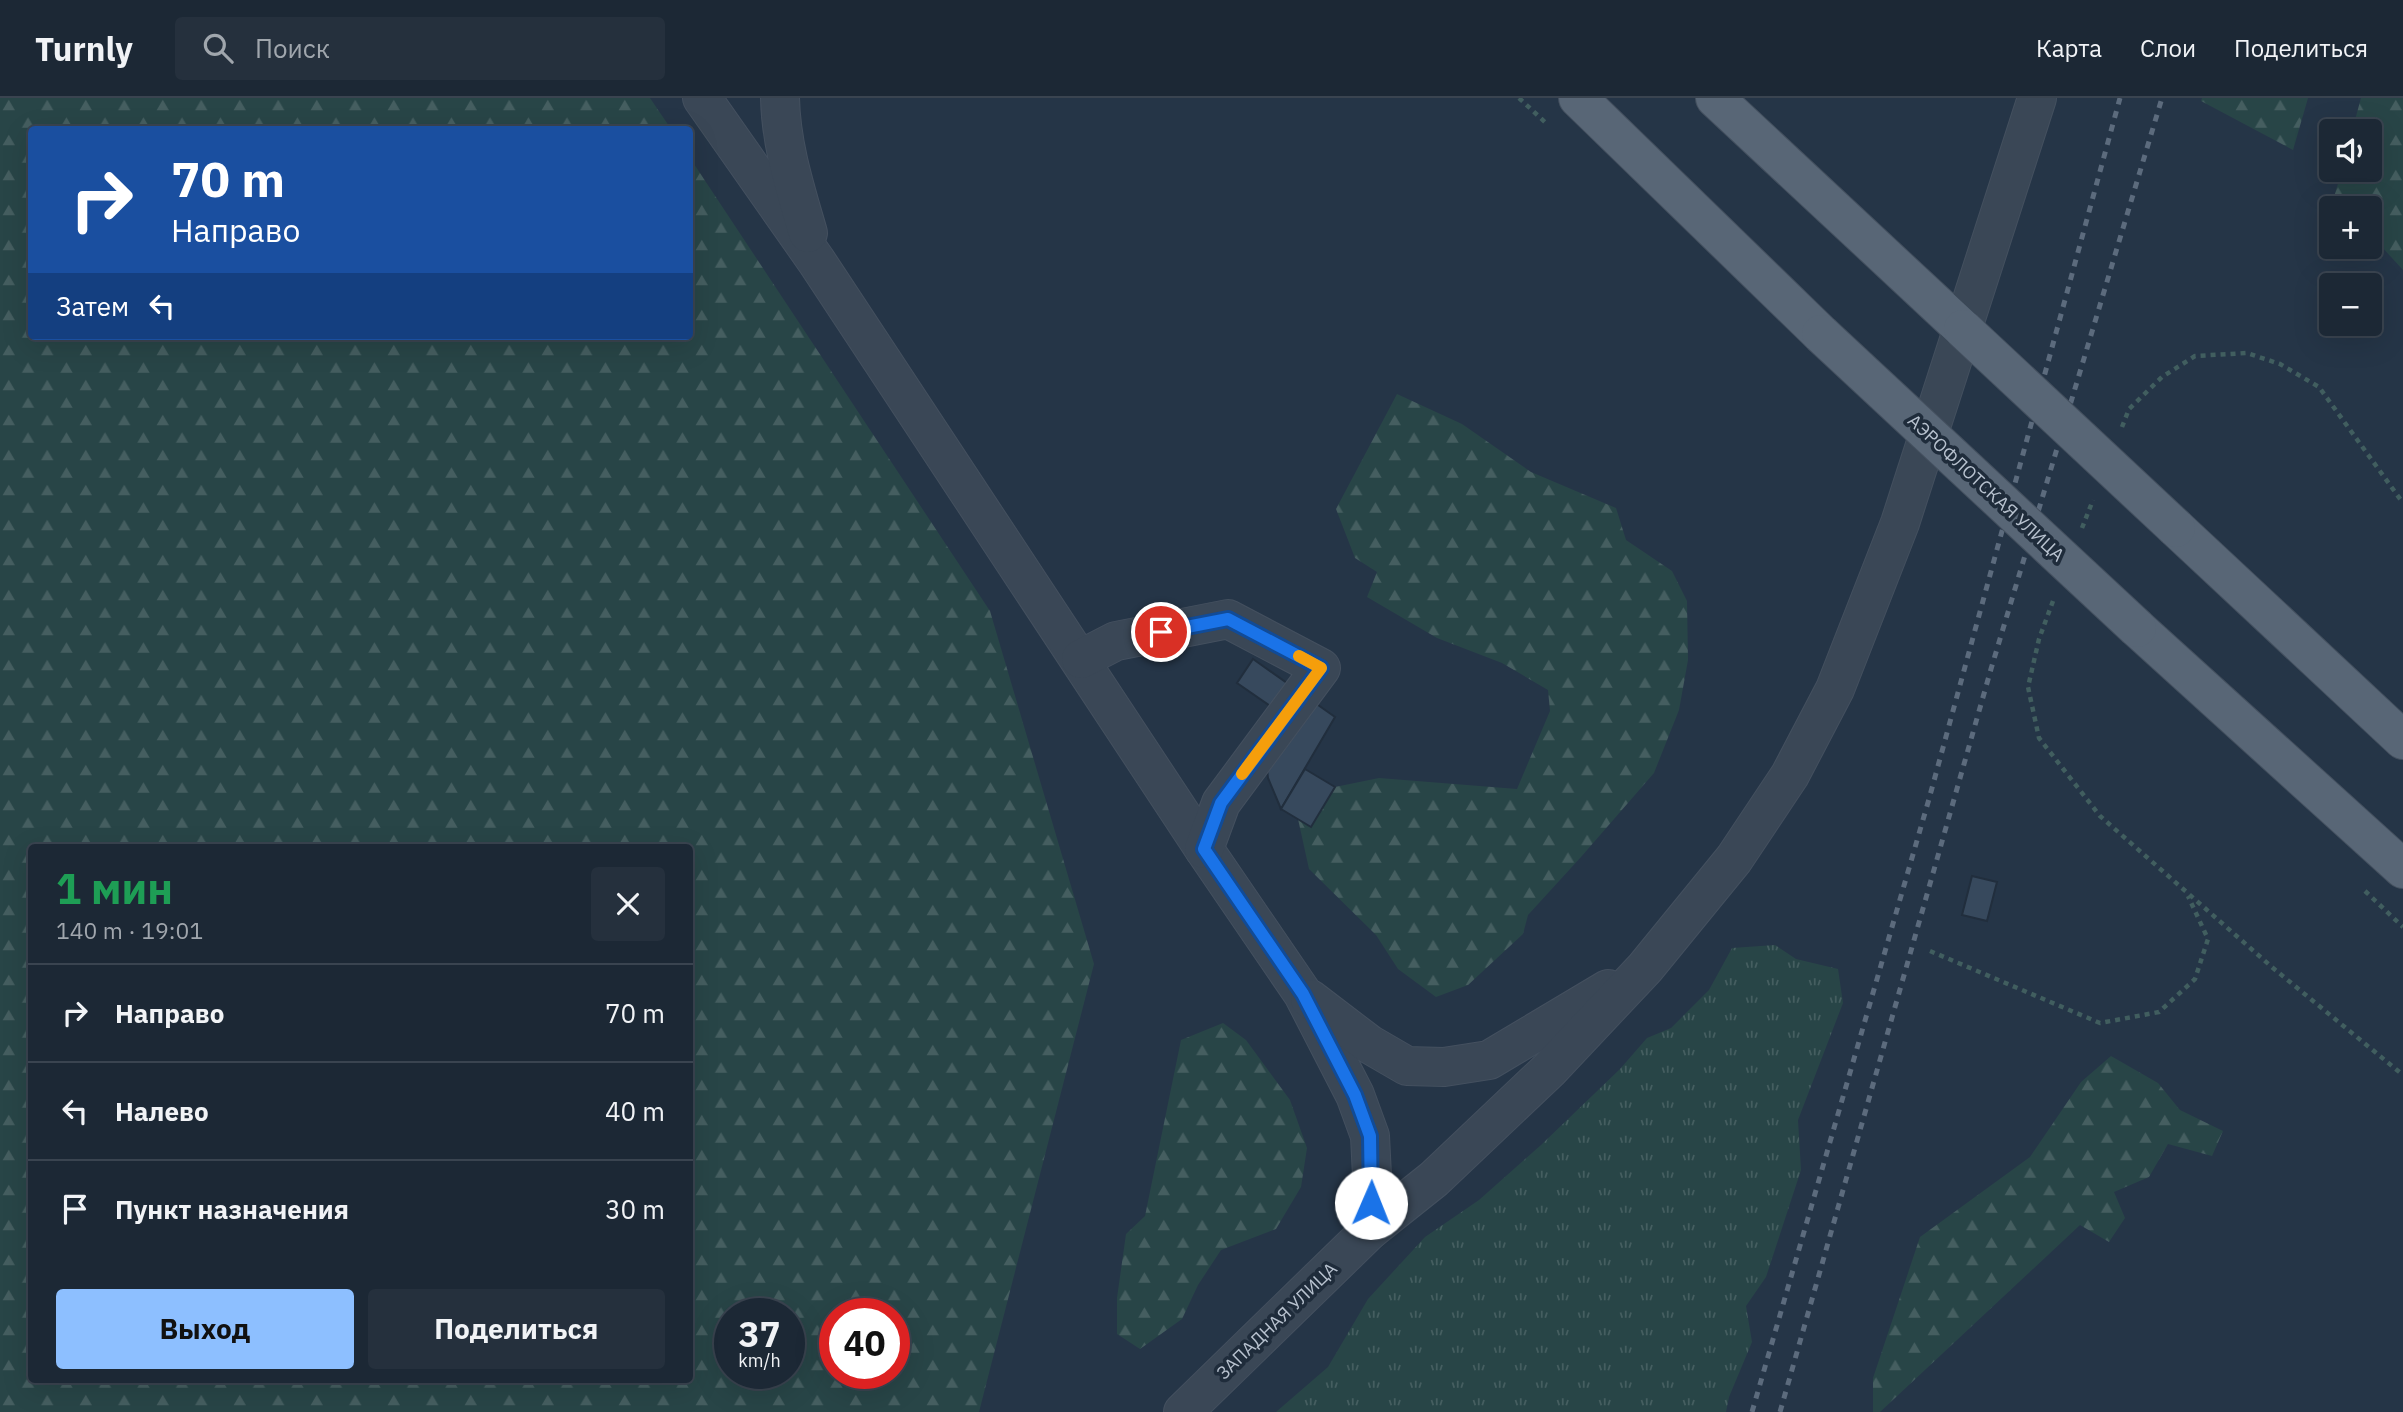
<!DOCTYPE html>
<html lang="ru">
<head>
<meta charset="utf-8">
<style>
	:root { --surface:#1c2835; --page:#25303d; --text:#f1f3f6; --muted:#a0a6ad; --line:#3a4450; --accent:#8dbfff }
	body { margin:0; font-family:"IBM Plex Sans",sans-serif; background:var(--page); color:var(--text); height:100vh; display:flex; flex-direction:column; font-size:26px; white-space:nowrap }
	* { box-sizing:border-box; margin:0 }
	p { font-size:23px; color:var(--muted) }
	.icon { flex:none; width:38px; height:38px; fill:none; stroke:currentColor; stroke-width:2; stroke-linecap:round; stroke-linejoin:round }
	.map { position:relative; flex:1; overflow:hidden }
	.side { position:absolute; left:28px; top:746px; width:665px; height:539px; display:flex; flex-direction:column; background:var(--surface); border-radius:7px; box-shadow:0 7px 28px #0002,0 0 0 2px var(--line) }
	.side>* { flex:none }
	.hud { position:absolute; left:28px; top:28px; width:665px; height:214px; border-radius:7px; box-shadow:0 7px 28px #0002,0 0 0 2px var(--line); background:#1a4fa0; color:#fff; overflow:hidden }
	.fabs { position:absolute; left:2319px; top:21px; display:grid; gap:14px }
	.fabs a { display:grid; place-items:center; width:63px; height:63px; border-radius:7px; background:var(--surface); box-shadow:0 7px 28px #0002,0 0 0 2px var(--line); font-size:35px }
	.speed { position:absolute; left:714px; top:1200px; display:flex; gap:14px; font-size:35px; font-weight:700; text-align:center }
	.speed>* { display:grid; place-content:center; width:91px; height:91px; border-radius:50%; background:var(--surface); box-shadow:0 7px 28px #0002,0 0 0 2px var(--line); line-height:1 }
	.speed small { font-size:18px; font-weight:400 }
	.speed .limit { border:10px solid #d22; background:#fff; color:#111 }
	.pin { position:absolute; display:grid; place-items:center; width:60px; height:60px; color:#fff; margin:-30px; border:4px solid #fff; border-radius:50%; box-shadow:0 2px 7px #0007 }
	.me { position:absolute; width:77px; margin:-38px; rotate:1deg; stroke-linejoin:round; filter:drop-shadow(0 0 5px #0008) }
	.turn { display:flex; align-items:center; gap:24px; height:147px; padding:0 28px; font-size:32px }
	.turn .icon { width:91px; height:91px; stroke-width:2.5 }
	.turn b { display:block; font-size:49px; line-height:60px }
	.then { display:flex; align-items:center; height:66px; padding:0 28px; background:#0003; gap:14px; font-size:26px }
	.round { display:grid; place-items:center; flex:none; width:74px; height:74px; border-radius:7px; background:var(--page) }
	.summary { display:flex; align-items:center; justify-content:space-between; height:119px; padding:0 28px }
	h1 { font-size:42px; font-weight:700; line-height:52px; color:#1e9e55 }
	.action { display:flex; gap:14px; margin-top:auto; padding:14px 28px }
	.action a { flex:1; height:80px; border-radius:7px; background:var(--accent); color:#111; font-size:28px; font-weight:700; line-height:80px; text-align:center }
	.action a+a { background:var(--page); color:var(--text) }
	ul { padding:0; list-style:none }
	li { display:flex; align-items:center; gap:21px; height:98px; padding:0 28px; border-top:2px solid var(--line) }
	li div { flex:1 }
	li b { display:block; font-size:26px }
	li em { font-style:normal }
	header { display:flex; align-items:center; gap:42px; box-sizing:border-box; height:98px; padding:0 35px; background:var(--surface); border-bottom:2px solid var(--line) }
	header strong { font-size:33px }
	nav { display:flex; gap:38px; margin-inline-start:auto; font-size:24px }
	.search { width:490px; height:63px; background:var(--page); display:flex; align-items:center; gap:18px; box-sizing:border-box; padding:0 24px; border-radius:7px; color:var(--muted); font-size:26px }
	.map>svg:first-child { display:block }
</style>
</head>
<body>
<header>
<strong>Turnly</strong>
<div class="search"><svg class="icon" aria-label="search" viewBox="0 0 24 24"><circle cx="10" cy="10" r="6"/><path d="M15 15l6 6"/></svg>Поиск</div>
<nav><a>Карта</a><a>Слои</a><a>Поделиться</a></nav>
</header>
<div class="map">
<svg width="2403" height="1314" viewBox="0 0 2403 1314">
	<defs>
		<pattern id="grass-tufts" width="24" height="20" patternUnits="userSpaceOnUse" patternTransform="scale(1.75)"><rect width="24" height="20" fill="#284547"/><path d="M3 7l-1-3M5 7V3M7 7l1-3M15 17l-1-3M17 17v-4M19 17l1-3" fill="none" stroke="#455e60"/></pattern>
		<pattern id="forest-firs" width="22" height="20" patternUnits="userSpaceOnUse" patternTransform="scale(1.75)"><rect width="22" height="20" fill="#284547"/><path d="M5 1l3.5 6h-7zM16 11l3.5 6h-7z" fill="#455e60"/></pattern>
	</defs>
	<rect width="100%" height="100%" fill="#253547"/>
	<!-- grass -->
	<path fill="url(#grass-tufts)" d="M1775 847 1796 861 1838 871 1843 905 1798 1022 1801 1072 1766 1179 1746 1208 1752 1244 1729 1299 1726 1314H1276L1328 1269 1368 1201 1425 1139 1479 1102 1541 1047 1620 971 1647 940 1671 930 1709 892 1732 850Z"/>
	<!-- forest -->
	<g fill="url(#forest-firs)" fill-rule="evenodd">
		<path d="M0 0H650L671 31 32 32V238H690V60L990 513 1094 866 979 1314H0ZM32 749H690V1281H32ZM730 1216H789V1276H730ZM835 1216H894V1276H835Z"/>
		<path d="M2202 0H2308L2293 52 2201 3Z"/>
		<path d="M2361 0H2403V172L2370 136V110H2345L2334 99 2342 72H2370V33H2352Z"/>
		<path d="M1397 296 1462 326 1531 374 1616 410 1626 442 1672 473 1687 503 1688 562 1679 612 1654 675 1581 759 1528 817 1523 836 1468 887 1436 899 1398 871 1376 837 1309 771 1298 721 1311 729 1335 689 1379 680 1517 691 1550 613 1548 592 1502 565 1437 540 1367 499 1377 474 1355 460 1336 411Z"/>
		<path d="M1223 925 1246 942 1290 1002 1307 1050 1301 1089 1276 1131 1221 1152 1198 1187 1182 1221 1140 1251 1117 1236V1200L1126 1136 1145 1118 1181 942Z"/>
		<path d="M2111 958 2158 985 2180 1012 2223 1033 2212 1058 2168 1046 2149 1079 2114 1094 2125 1120 2109 1144 2080 1127 1880 1314H1873V1280L1920 1139 2030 1059 2081 984Z"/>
	</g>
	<!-- building -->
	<g fill="#37495d" stroke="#212e3d" stroke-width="2">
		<path d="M1253 561 1335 619 1281 711 1268 680 1264 645 1276 612 1237 585Z"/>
		<path d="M1305 671 1335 689 1311 729 1281 711Z"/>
		<path d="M1972 778 1997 784 1987 823 1962 817Z"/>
	</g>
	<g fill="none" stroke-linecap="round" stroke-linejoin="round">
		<!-- minor casing -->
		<g stroke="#44505f" stroke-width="40">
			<g id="minor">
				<path d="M702 0 817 164 1204 751 1303 896 1355 997 1370 1038 1372 1078 1370 1132"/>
				<path d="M780 0C781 47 795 90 808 135"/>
				<path d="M1081 561 1116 543 1228 521 1321 570 1221 705 1204 751"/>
				<path d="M1310 901 1369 946 1407 968 1444 969 1489 962 1608 891"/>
				<path d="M1183 1314 1370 1132 1434 1081 1549 972 1645 870 1734 761 1790 677 1835 591 1900 425 2037 0"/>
			</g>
		</g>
		<!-- major casing -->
		<g stroke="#44505f" stroke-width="40">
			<g id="major">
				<path d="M1578 0 1821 236"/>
				<path d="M1715 0 1963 231"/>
				<path d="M2176 430 2403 642"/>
				<path d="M2137 530 2403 771"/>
			</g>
		</g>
		<!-- path -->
		<g stroke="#415e5f" stroke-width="4.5" stroke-dasharray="5 5" stroke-linecap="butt">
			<path d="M1519 0 1546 25"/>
			<path d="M2122 329 2129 311 2162 279 2195 258 2247 255 2280 266 2319 289 2403 405"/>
			<path d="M2082 430 2093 402"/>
			<path d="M2053 503 2039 541 2028 589 2039 640 2100 718 2273 870 2403 977"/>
			<path d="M2365 793 2403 829"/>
			<path d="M1930 853 2100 925 2159 914 2195 881 2208 841 2188 798"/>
		</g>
		<!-- minor -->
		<use href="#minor" stroke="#3a4756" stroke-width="38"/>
		<!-- major -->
		<use href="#major" stroke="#586676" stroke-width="38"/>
		<!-- rail -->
		<g stroke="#5c6b7d" stroke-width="5" stroke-dasharray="7 7" stroke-linecap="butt">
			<path d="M1752 1314 1929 701 2120 0"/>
			<path d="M1780 1314 1991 571 2162 0"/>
		</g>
		<!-- major-bridge casing -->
		<g stroke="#44505f" stroke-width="40" stroke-linecap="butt">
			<g id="major-bridge">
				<path d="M1963 231 2176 430"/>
				<path d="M1821 236 2137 530"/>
			</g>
		</g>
		<!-- major-bridge -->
		<use href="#major-bridge" stroke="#586676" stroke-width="38"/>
	</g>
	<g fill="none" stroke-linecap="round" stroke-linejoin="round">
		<!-- route casing -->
		<g stroke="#114b97" stroke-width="18">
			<path id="route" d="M1161 534 1228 521 1321 570 1221 705 1204 751 1303 896 1355 997 1370 1038 1371 1105"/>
		</g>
		<!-- route -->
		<use href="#route" stroke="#1a73e8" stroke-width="12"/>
		<!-- slow -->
		<path stroke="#f59e0b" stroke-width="12" d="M1242 676 1321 570 1299 558"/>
	</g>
	<g text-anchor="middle" stroke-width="7" stroke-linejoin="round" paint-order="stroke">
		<!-- street labels -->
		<g font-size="18" fill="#b8c2cf" stroke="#1f2c3b">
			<text transform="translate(1986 390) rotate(43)" y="6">АЭРОФЛОТСКАЯ УЛИЦА</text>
			<text transform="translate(1277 1223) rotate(-44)" y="6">ЗАПАДНАЯ УЛИЦА</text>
		</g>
	</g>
</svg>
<div class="fabs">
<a><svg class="icon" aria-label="sound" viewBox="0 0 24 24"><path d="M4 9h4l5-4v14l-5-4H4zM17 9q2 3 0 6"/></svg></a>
<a>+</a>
<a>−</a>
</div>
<div class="speed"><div>37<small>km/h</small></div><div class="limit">40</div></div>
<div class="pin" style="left:1161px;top:534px;background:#d93025"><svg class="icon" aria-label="arrive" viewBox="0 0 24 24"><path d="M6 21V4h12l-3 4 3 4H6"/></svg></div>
<svg class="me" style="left:1371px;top:1105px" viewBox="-20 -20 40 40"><circle r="19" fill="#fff"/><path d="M0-13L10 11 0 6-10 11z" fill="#1a73e8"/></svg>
<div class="hud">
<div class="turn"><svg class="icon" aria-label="right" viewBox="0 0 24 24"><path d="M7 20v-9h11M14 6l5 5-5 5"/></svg><div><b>70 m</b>Направо</div></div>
<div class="then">Затем<svg class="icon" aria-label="left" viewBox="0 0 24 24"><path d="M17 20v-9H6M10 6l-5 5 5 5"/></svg></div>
</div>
<section class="side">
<div class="summary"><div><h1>1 мин</h1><p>140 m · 19:01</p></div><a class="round"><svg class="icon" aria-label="close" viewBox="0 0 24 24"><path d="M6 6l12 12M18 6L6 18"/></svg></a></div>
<ul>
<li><svg class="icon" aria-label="right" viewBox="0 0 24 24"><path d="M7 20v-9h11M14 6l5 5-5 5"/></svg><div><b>Направо</b></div><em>70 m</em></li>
<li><svg class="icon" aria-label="left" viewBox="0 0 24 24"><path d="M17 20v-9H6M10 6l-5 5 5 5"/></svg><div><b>Налево</b></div><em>40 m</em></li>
<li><svg class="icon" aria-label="arrive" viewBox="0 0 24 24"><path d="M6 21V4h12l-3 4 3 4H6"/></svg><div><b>Пункт назначения</b></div><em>30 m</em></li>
</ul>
<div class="action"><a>Выход</a><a>Поделиться</a></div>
</section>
</div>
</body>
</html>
